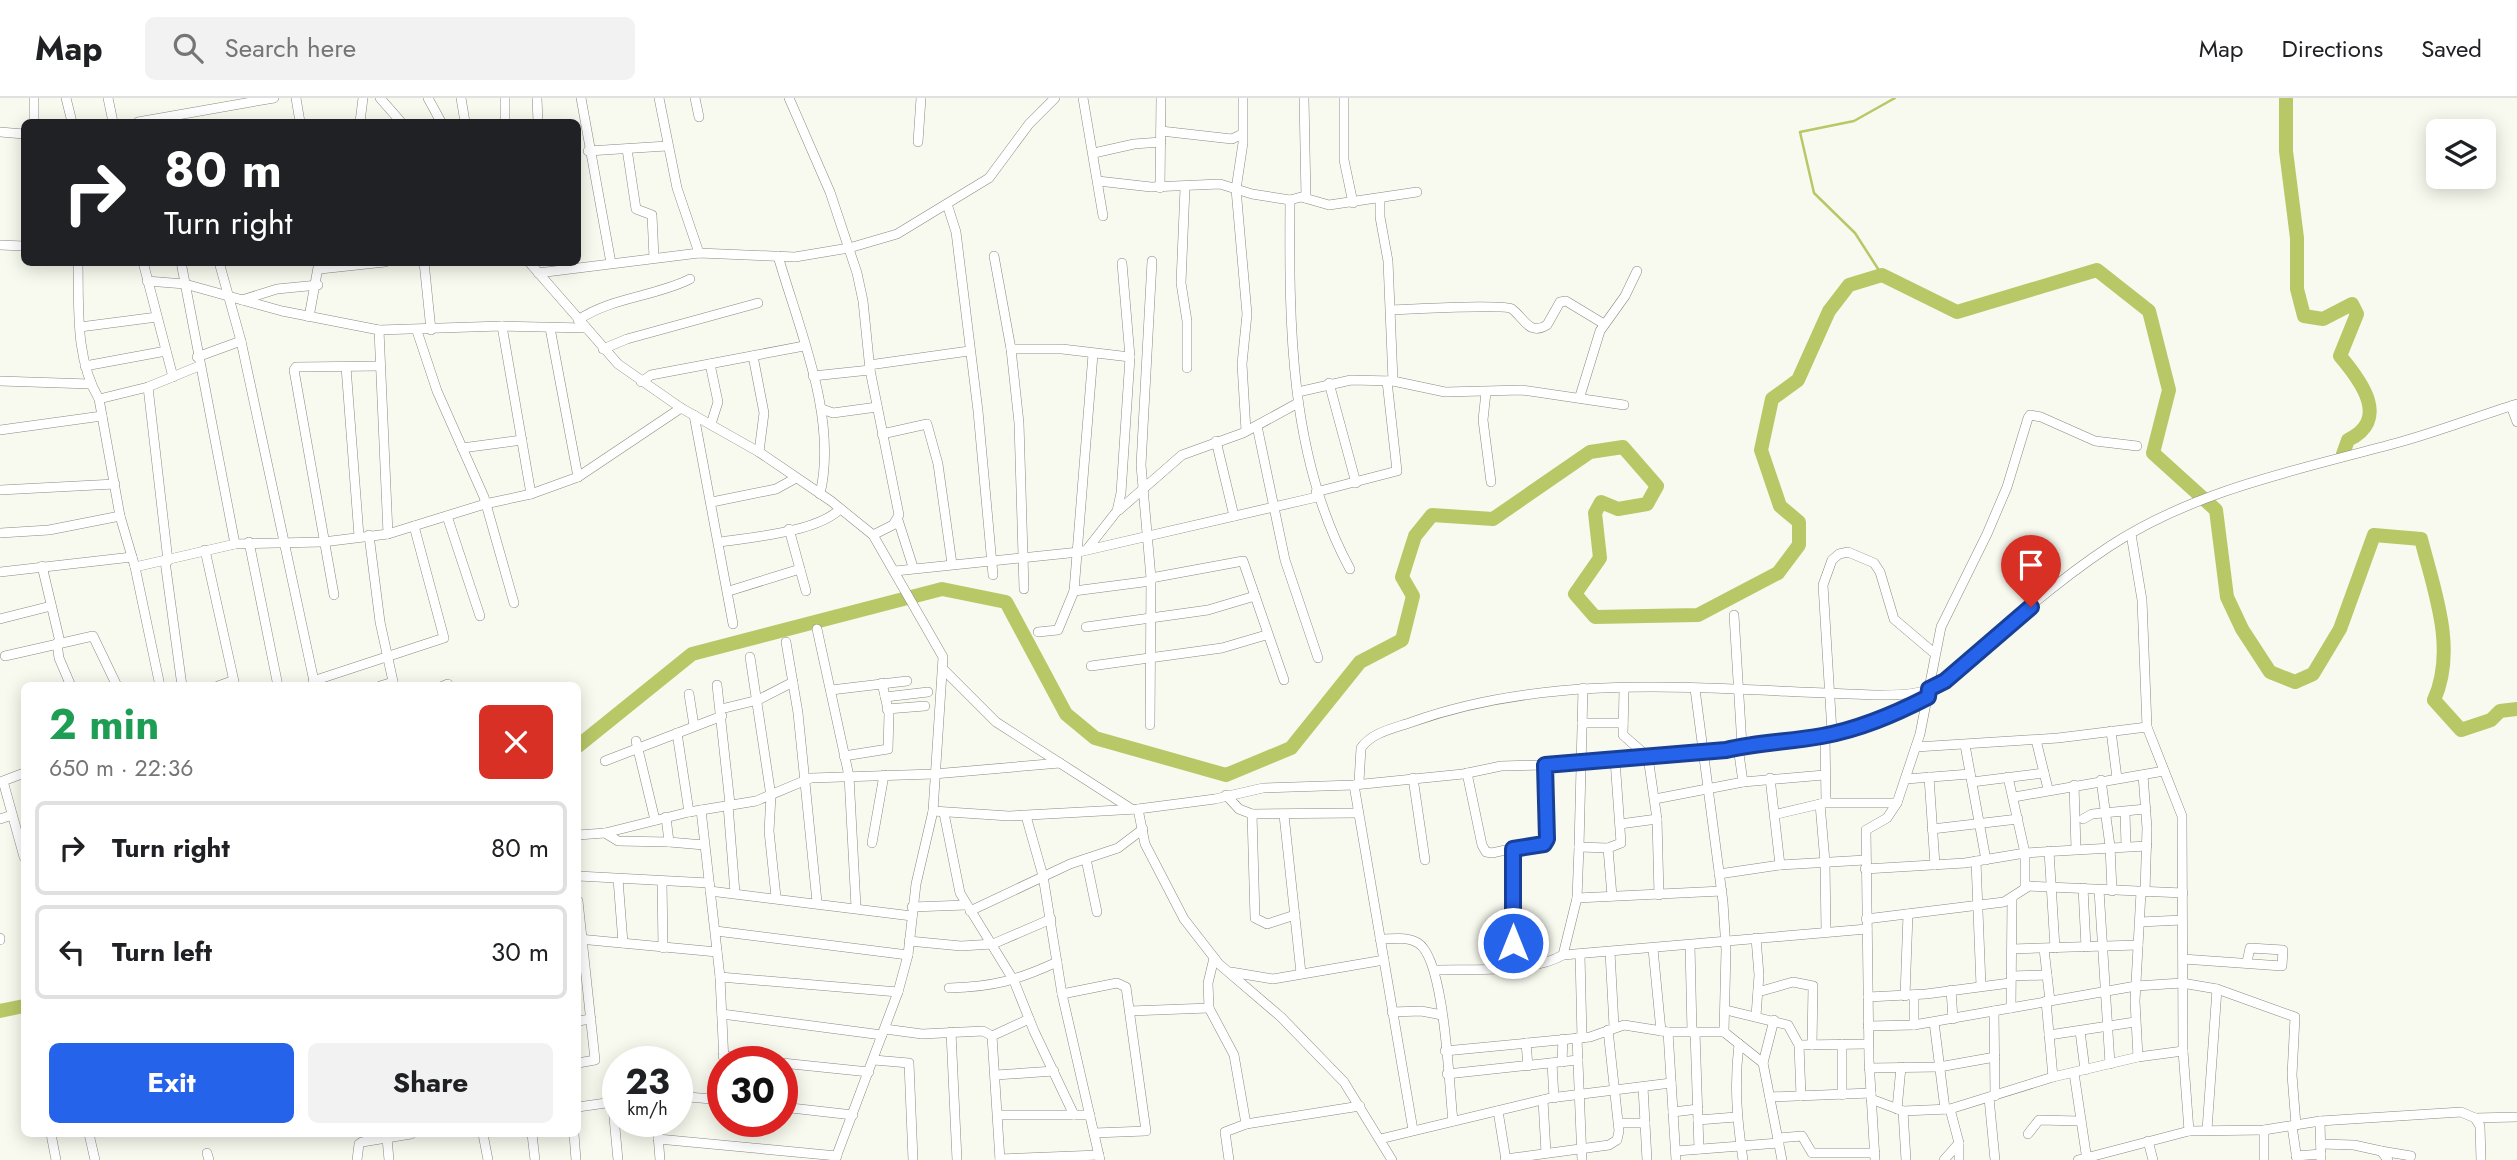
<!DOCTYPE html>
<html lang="en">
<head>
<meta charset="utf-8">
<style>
	:root { --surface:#fff; --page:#f2f2f2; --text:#202124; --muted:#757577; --line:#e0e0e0; --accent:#2563eb }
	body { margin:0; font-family:Jost,sans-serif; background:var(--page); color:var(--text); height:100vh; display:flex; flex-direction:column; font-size:26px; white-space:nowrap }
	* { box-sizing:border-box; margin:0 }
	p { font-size:23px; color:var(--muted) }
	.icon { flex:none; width:38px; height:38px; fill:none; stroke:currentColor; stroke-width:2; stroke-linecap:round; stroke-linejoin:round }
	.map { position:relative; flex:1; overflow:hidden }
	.drawer { position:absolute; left:21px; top:584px; width:560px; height:455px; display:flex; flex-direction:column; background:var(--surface); border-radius:10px; box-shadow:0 4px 18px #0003 }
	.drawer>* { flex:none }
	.top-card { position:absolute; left:21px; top:21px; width:560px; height:147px; border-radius:10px; box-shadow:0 4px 18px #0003; background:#202124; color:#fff; overflow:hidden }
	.buttons { position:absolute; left:2426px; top:21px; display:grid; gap:14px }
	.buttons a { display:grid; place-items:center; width:70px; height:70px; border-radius:10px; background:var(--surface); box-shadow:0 4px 18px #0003; font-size:35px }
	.speed { position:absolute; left:602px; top:948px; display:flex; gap:14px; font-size:35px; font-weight:700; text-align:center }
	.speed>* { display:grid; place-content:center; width:91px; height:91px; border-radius:50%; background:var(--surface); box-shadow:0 4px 18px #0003; line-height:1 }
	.speed small { font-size:18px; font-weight:400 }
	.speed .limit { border:10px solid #d22; background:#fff; color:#111 }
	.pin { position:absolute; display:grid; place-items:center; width:60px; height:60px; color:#fff; margin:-72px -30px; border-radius:50% 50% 50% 0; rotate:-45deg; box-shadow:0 0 7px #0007 }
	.pin .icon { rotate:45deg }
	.me { position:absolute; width:77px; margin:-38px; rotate:0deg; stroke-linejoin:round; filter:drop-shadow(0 0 5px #0008) }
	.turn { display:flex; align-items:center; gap:24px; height:147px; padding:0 28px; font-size:32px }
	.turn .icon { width:91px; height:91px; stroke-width:2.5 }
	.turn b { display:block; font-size:49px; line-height:60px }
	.round { display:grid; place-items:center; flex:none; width:74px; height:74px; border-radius:10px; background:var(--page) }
	.overview { display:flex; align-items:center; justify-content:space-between; height:119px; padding:0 28px }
	h1 { font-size:42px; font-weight:700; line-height:52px; color:#1e9e55 }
	.action { display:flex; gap:14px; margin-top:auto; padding:14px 28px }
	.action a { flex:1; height:80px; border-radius:10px; background:var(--accent); color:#fff; font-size:28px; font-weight:700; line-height:80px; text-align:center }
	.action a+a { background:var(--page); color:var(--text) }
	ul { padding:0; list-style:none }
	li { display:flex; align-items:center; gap:21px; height:94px; margin:0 14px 10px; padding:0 14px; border:4px solid var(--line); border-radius:10px }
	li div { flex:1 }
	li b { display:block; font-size:26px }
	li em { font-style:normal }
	header { display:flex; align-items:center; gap:42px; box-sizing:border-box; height:98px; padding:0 35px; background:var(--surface); border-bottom:2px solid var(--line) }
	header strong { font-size:33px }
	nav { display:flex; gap:38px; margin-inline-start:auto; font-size:24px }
	.search { width:490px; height:63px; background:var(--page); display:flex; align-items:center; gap:18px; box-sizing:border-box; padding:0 24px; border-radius:10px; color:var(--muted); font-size:26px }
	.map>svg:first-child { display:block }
</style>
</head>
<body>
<header>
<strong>Map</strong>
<div class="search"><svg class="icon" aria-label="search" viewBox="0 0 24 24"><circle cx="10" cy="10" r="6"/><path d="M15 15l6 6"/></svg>Search here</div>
<nav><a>Map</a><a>Directions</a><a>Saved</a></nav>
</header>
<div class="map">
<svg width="2517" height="1062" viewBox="0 0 2517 1062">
	<rect width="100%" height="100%" fill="#f8faef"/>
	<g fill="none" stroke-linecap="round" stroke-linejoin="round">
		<!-- stream -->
		<path stroke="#b8c867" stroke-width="2.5" d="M1882 177 1855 135 1814 95 1800 34 1854 23 1895 0"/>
		<!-- river -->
		<g stroke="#b8c867" stroke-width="14">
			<path d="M2286 0V53L2297 140V191L2304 218 2323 221 2352 206 2357 216 2340 258C2362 284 2390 322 2348 342L2343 356"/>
			<path d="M578 648 692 556 942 491 1006 504 1066 616 1095 640 1226 677 1291 650 1360 564 1402 542 1413 498 1402 479 1415 438 1432 417 1493 421 1590 354 1623 349 1657 388 1647 406 1618 411 1601 404 1595 415 1600 460 1575 496 1595 519 1698 517 1778 475 1799 447V424L1780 408 1761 352 1772 301 1798 282 1829 213 1849 187 1882 177 1957 214 2097 172 2149 213 2169 292 2153 355 2216 412 2227 499 2242 531 2270 574 2295 584 2313 576 2340 531 2374 437 2421 441C2434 492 2457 551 2434 602L2461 632 2491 622 2500 613 2517 611"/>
			<path d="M0 913 24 908"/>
		</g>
		<!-- minor casing -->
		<g stroke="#888b80" stroke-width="10">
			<g id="minor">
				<path d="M34 0V24"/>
				<path d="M66 0 72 24"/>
				<path d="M108 0 113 24"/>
				<path d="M296 0 300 24"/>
				<path d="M380 0 401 24"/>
				<path d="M428 0 441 24"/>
				<path d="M461 0 465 24"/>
				<path d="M537 0 538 24"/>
				<path d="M581 0 611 165"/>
				<path d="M659 0 677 90 699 155"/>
				<path d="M695 0 699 19"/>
				<path d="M789 0 830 94 857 175 863 203 870 272 899 417 893 427 873 437"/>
				<path d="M1083 0 1103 118"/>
				<path d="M1243 0V45L1236 91 1247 216 1242 266 1246 333"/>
				<path d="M1304 0 1306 100"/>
				<path d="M1344 0V62L1353 105"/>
				<path d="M138 24 274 0"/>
				<path d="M360 24 363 0"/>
				<path d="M505 24V0"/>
				<path d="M1161 33 1232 41 1242 36"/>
				<path d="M0 34 24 36"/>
				<path d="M918 44 921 0"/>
				<path d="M627 51 636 111 652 117 654 160"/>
				<path d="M588 53 667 48"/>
				<path d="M1094 55 1134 46 1161 44"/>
				<path d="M1098 83 1151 89 1220 86 1252 96 1290 102 1301 99 1329 107 1417 94"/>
				<path d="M1160 90 1161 0"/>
				<path d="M1185 90 1181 185 1187 223V270"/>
				<path d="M1380 100V119L1388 163 1393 283"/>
				<path d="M1290 102C1289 226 1289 359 1350 471"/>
				<path d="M947 106 956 134 978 313 993 477"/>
				<path d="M0 147 24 148"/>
				<path d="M778 158C799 231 838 320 820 396"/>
				<path d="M994 158 1011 251 1019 325 1024 491"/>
				<path d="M78 164C79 210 75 261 99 301"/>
				<path d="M143 164 173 279"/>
				<path d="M181 164 235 446"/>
				<path d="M219 164 241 243 315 588"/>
				<path d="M424 164 431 232"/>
				<path d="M529 164 618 266 681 310 759 354 831 403 873 437 943 559 933 713 916 786 908 857 898 894 835 1062"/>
				<path d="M320 171 385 164"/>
				<path d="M538 175 699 155 795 159 849 150 897 136 989 80 1029 26 1055 0"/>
				<path d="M147 183 185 186 282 213 379 232 502 228 585 230"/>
				<path d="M242 202 277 191 318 187"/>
				<path d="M1391 212C1408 211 1506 206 1512 211 1524 220 1529 238 1547 227L1560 204 1566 203 1604 226"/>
				<path d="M309 219 319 164"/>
				<path d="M578 222C612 199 654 199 690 181"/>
				<path d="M502 228 531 396"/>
				<path d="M80 229 157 219"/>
				<path d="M550 230 578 379"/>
				<path d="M379 232 388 436"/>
				<path d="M417 233 437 293 484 399 514 505"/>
				<path d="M603 251 627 241 758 205"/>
				<path d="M1011 251H1062L1130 259"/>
				<path d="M753 258 764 315 759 354"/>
				<path d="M197 259 241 243"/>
				<path d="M710 266 718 304 711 326"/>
				<path d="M869 267 969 253"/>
				<path d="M85 268 166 253"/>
				<path d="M346 269 359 438"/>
				<path d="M813 278 870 272"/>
				<path d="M0 283 90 286"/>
				<path d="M641 284 651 277 804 248"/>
				<path d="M1329 285 1356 385"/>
				<path d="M148 289 168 463"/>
				<path d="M1298 294 1351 282 1393 283 1445 294 1522 292 1624 307"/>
				<path d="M1486 294 1483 322 1491 384"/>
				<path d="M1580 298 1600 233 1625 198 1637 173"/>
				<path d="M2511 308 2517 324"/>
				<path d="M822 311 833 315 877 309"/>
				<path d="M694 317 733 526"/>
				<path d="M1257 328 1285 462 1318 560"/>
				<path d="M0 332 102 318"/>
				<path d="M882 336 927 326 938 366 952 466"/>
				<path d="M1216 343 1234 418"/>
				<path d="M462 350 522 342"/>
				<path d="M0 392 115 386"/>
				<path d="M1316 394 1397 373 1387 283"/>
				<path d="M712 404 776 391 796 380"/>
				<path d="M1119 412 1182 357 1243 335 1298 305"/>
				<path d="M447 418 480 518"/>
				<path d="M898 422 913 469"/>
				<path d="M789 431 806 493"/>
				<path d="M0 435 49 432 120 418"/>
				<path d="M2131 436 2142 502 2147 629 2182 718 2183 953 2189 1033"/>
				<path d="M369 437 380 524 394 588"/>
				<path d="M249 444 278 588"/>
				<path d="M720 444C753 439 817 434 840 411"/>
				<path d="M1088 450 1117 413 1121 395 1130 259 1122 165"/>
				<path d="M205 452 235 588"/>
				<path d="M165 463 182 588"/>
				<path d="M42 468 60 544"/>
				<path d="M135 469 235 446 323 444 388 436 485 406 531 396 578 379 681 310"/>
				<path d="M895 473 1079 454 1317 399"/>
				<path d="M0 474 132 459"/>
				<path d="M1151 480 1243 463 1284 582"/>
				<path d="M729 493 800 471"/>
				<path d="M1074 493 1151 483"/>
				<path d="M334 497 294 272 296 269 380 268"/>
				<path d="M1734 517 1742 648"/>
				<path d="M0 521 51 508"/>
				<path d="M1086 529 1208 512 1255 498"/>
				<path d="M817 531 849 678 856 809"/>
				<path d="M1038 534 1058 532 1074 493 1093 256"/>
				<path d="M786 544 798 615 817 804"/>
				<path d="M57 545 59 560 71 588"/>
				<path d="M5 558 93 538 117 588"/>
				<path d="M750 559 771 698 769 733 776 799"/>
				<path d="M1091 568 1222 550 1266 537"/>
				<path d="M944 572 996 624 1130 710"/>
				<path d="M313 583 444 540 414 428"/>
				<path d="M717 587 730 706"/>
				<path d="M160 588 135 469 120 418 99 301 148 289 199 268"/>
				<path d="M218 588 232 583"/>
				<path d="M380 588 393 584"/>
				<path d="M443 588 448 586"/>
				<path d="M1583 590 1579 749 1608 750 1621 745 1615 662"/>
				<path d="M1624 591 1623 637 1648 659 1657 721 1659 797"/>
				<path d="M1695 591 1723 804 1726 852 1724 934"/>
				<path d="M831 592 907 583"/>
				<path d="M689 596 694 628"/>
				<path d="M885 599 928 594"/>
				<path d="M721 611 758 602 793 584"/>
				<path d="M887 611 925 608"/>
				<path d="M1582 625H1623"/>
				<path d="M1150 627 1151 480 1141 367 1152 163"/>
				<path d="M2111 633 2117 680"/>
				<path d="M1832 634 1823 487 1832 462 1839 456 1848 454 1874 465 1880 474 1894 521 1934 555"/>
				<path d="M677 635 689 714"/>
				<path d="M1825 637 1826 705H1897"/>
				<path d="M2036 642 2048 691"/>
				<path d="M636 643 655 722"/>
				<path d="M1965 647 1986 762"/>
				<path d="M1738 649 1743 684"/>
				<path d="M1916 649 2058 640 2147 629"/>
				<path d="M844 658 888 651 889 616 882 585"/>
				<path d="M605 663 722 618"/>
				<path d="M24 675 3 683 24 759"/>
				<path d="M1467 675 1482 747 1486 754 1492 755 1546 743 1545 667"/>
				<path d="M2143 677 2147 730 2145 794"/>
				<path d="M1929 679 1935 767"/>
				<path d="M2008 679 2025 755V790"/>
				<path d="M1413 680 1425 762"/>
				<path d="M1770 680 1780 767"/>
				<path d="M1906 681 1970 676"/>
				<path d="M2101 682 2110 748 2112 793"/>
				<path d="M1359 684 1361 650C1372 634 1395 630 1412 624 1560 571 1721 593 1875 597 1899 597 1924 598 1945 583 1997 536 2051 487 2110 448 2197 391 2302 371 2400 344 2440 333 2478 318 2517 306"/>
				<path d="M1972 684 2044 675"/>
				<path d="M1354 687 1413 1032"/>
				<path d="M2074 687 2076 751"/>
				<path d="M1226 697 1239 711 1252 716 1358 715"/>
				<path d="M2014 699 2164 673"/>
				<path d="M1655 701 1743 684 1824 677"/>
				<path d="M1820 706 1825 764 1826 834"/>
				<path d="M728 707 735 795"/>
				<path d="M1138 711 1145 746 1184 821 1219 866 1281 919 1344 984 1392 1062"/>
				<path d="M701 712 720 879 724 964"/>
				<path d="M933 713 1009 718 1138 711 1215 701 1263 690 1354 687 1463 676 1501 668 1581 666 1726 652 1754 645 1825 637 1868 627 1928 599"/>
				<path d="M2125 714 2126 748"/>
				<path d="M944 715 960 795 1014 883 1034 933 1074 1017"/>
				<path d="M1252 716 1255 820 1267 826 1295 817"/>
				<path d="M1777 716 1824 705"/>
				<path d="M1284 717 1301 875"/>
				<path d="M1026 718 1043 778 1062 896 1100 1062"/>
				<path d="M666 719 669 744 704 747"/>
				<path d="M0 721 12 717"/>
				<path d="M2083 721 2092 716 2146 711"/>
				<path d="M1620 726 1657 721"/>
				<path d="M1932 731 2018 721"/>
				<path d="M605 735 618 743 669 744"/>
				<path d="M578 737 605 735 689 714 756 703 811 680 934 676 1060 665"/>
				<path d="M872 745 884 677"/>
				<path d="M1608 750 1612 798"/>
				<path d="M2049 753 2055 850"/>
				<path d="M1086 761 1097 814"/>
				<path d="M1976 763 1981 888"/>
				<path d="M1865 771 1965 765 2025 755 2147 748"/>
				<path d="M1719 776 1780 767 1865 762"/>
				<path d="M578 778 709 785"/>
				<path d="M618 781 623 845"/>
				<path d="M662 783 663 850"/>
				<path d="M2083 790 2086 849"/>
				<path d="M2099 792 2110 966"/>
				<path d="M710 793 912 818"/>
				<path d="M1577 800 1722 793"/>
				<path d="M578 803 595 962 578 965"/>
				<path d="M912 809 966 807"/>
				<path d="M970 813 1070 766 1118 750 1143 731"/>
				<path d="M1866 821 2004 804 2029 788 2183 795"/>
				<path d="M2140 824 2182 822"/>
				<path d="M716 833 908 857"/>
				<path d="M0 840V842"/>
				<path d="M579 841 717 854"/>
				<path d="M1380 841C1393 841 1407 838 1418 845 1445 861 1449 989 1453 1023"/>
				<path d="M909 843 961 848 993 846 1051 821"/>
				<path d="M1690 847 1692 934"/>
				<path d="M1653 851 1661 933"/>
				<path d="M2012 851 2138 847"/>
				<path d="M2044 851 2050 903"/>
				<path d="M1610 854 1614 928"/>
				<path d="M1580 856 1582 940"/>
				<path d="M1563 857 1867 831"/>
				<path d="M1214 860 1208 885 1209 910 1234 957 1246 1026"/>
				<path d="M2183 861 2282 868 2283 852 2250 850 2247 864"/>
				<path d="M1513 868V751"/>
				<path d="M1435 872C1472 871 1532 875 1563 857L1577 800 1579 749"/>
				<path d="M1231 874 1273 881 1384 862"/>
				<path d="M2011 878 2047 877"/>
				<path d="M720 879 898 894"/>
				<path d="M949 890C993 889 1018 882 1057 864"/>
				<path d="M1951 892 1953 921"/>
				<path d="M1758 894 1793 884 1813 888 1812 947"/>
				<path d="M1062 896 1117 885 1126 889 1146 1033 1094 1035"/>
				<path d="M1914 897V927"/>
				<path d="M1905 898 1908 816"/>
				<path d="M1868 899 1926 896 2010 885"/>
				<path d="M2046 903 2053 979"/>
				<path d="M2011 910 2012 801"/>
				<path d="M1726 912 1788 927 1799 947 1801 998"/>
				<path d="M1130 913 1209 910"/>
				<path d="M1994 913 1995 998"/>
				<path d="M1392 914 1421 913 1442 917"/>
				<path d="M722 916 882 937"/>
				<path d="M1756 918 1759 877 1756 840"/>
				<path d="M578 923 591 921"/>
				<path d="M1934 924 1945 1011"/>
				<path d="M1868 928 1914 927 2136 888 2182 885 2217 891 2295 919 2292 977 2296 1027"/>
				<path d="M885 931 922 936 983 933 992 938 1029 921"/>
				<path d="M2080 933 2085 972"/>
				<path d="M951 934 957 1062"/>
				<path d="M1668 934 1676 1062"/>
				<path d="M1695 934 1699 1051"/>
				<path d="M1724 934 1763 965 1782 1062"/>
				<path d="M2049 937 2135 924"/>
				<path d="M992 938 1000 1062"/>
				<path d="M1577 940 1582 1062"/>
				<path d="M1526 945 1528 968"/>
				<path d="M1739 946C1734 986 1737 1022 1743 1062"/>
				<path d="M1799 947 1868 946"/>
				<path d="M1445 953 1590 939 1624 927 1668 934H1724"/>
				<path d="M723 958 779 964"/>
				<path d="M2138 959 2135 903 2141 794"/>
				<path d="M874 962 909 965 913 1062"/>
				<path d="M1562 964 1563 941"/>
				<path d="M782 965 869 974"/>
				<path d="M1552 965 1554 1000"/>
				<path d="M1763 965 1774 922"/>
				<path d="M1869 970 1939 969 1995 959"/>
				<path d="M2074 975 2087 1062"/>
				<path d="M1447 976 1578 962"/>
				<path d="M996 977 1054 973"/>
				<path d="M1643 989 1647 1062"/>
				<path d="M618 993 612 998 618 1062"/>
				<path d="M1842 997V946"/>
				<path d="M677 998 723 1002"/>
				<path d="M1770 999 1871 995"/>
				<path d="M1989 1000 1995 1062"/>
				<path d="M1871 1001 1903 1013 1950 1011 2053 979 2138 959 2183 953"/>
				<path d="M1543 1002 1546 1055"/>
				<path d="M578 1009 613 1004"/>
				<path d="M782 1009 853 1017"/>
				<path d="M1897 1011 1901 969"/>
				<path d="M1950 1011 1959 1045V1062"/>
				<path d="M1498 1013 1506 1062"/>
				<path d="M1903 1013 1906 1062"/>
				<path d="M1673 1014 1698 1011"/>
				<path d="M998 1017H1090"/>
				<path d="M2475 1020 2480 1028 2481 1062"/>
				<path d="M1698 1022 1736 1019"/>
				<path d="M2320 1023 2461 1014 2475 1020 2517 1019"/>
				<path d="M657 1024 660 1062"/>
				<path d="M1619 1025H1645"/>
				<path d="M2292 1028 2297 1062"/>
				<path d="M2207 1032 2217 891"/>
				<path d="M51 1036 56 1062"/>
				<path d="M89 1036 95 1062"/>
				<path d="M483 1036 488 1062"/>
				<path d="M532 1036 535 1062"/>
				<path d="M574 1036 576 1062"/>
				<path d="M2028 1036 2039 1022 2080 1023"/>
				<path d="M387 1040 389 1062"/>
				<path d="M1778 1040 1802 1038 1812 1055H1875"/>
				<path d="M658 1041 837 1058"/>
				<path d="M1380 1041 1550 1000 1671 985"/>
				<path d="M2148 1043 2153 1062"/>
				<path d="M2321 1046 2354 1047 2381 1053 2388 1062"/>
				<path d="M1676 1053 1779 1045"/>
				<path d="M2381 1053 2411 1058"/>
				<path d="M207 1055 209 1062"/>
				<path d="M2296 1058 2321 1056"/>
				<path d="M1000 1061 1099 1057"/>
				<path d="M1505 1061 1609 1047 1617 1042 1619 1033 1608 932"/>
				<path d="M357 1062 359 1046 362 1044 411 1036"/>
				<path d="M1229 1062 1225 1034 1246 1026 1360 1008"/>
				<path d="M1875 1062 1869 962 1866 732 1887 720 1897 705 1920 636 1941 529 1987 436 2007 389 2028 320 2030 317 2041 319 2095 343 2137 348"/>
				<path d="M1944 1062 1959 1045"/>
				<path d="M2078 1062 2189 1033 2264 1032 2320 1023 2321 1062"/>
				<path d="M2264 1062V1032"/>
			</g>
		</g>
		<!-- minor -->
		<use href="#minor" stroke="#fff" stroke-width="9"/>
	</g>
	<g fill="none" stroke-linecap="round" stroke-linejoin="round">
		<!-- route casing -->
		<g stroke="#184099" stroke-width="18">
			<path id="route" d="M1513 845V751L1544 746 1547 741 1545 667 1726 652C1758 644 1790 644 1822 638 1860 631 1893 617 1928 599L1929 591 1945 583 2031 509"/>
		</g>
		<!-- route -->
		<use href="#route" stroke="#2563eb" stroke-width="12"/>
	</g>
</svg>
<div class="buttons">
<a><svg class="icon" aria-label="layers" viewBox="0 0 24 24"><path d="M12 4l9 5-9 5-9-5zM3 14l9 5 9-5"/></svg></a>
</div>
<div class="speed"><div>23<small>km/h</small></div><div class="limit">30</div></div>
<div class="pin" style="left:2031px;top:509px;background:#d93025"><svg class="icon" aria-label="arrive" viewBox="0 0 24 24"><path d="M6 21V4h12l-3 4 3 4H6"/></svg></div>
<svg class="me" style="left:1513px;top:845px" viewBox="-20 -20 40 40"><circle r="17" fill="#2563eb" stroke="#fff" stroke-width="3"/><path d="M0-11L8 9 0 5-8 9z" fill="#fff"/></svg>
<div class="top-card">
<div class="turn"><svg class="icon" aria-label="right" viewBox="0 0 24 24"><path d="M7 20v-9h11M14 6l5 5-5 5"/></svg><div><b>80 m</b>Turn right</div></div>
</div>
<section class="drawer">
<div class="overview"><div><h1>2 min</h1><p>650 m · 22:36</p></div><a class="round" style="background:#d93025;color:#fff"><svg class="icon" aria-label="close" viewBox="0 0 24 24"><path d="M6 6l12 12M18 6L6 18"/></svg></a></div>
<ul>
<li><svg class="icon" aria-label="right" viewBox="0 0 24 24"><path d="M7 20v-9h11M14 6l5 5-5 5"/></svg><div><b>Turn right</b></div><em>80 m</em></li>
<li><svg class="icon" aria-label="left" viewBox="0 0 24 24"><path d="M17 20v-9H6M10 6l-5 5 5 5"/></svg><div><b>Turn left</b></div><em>30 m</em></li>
</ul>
<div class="action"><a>Exit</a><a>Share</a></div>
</section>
</div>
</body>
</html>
